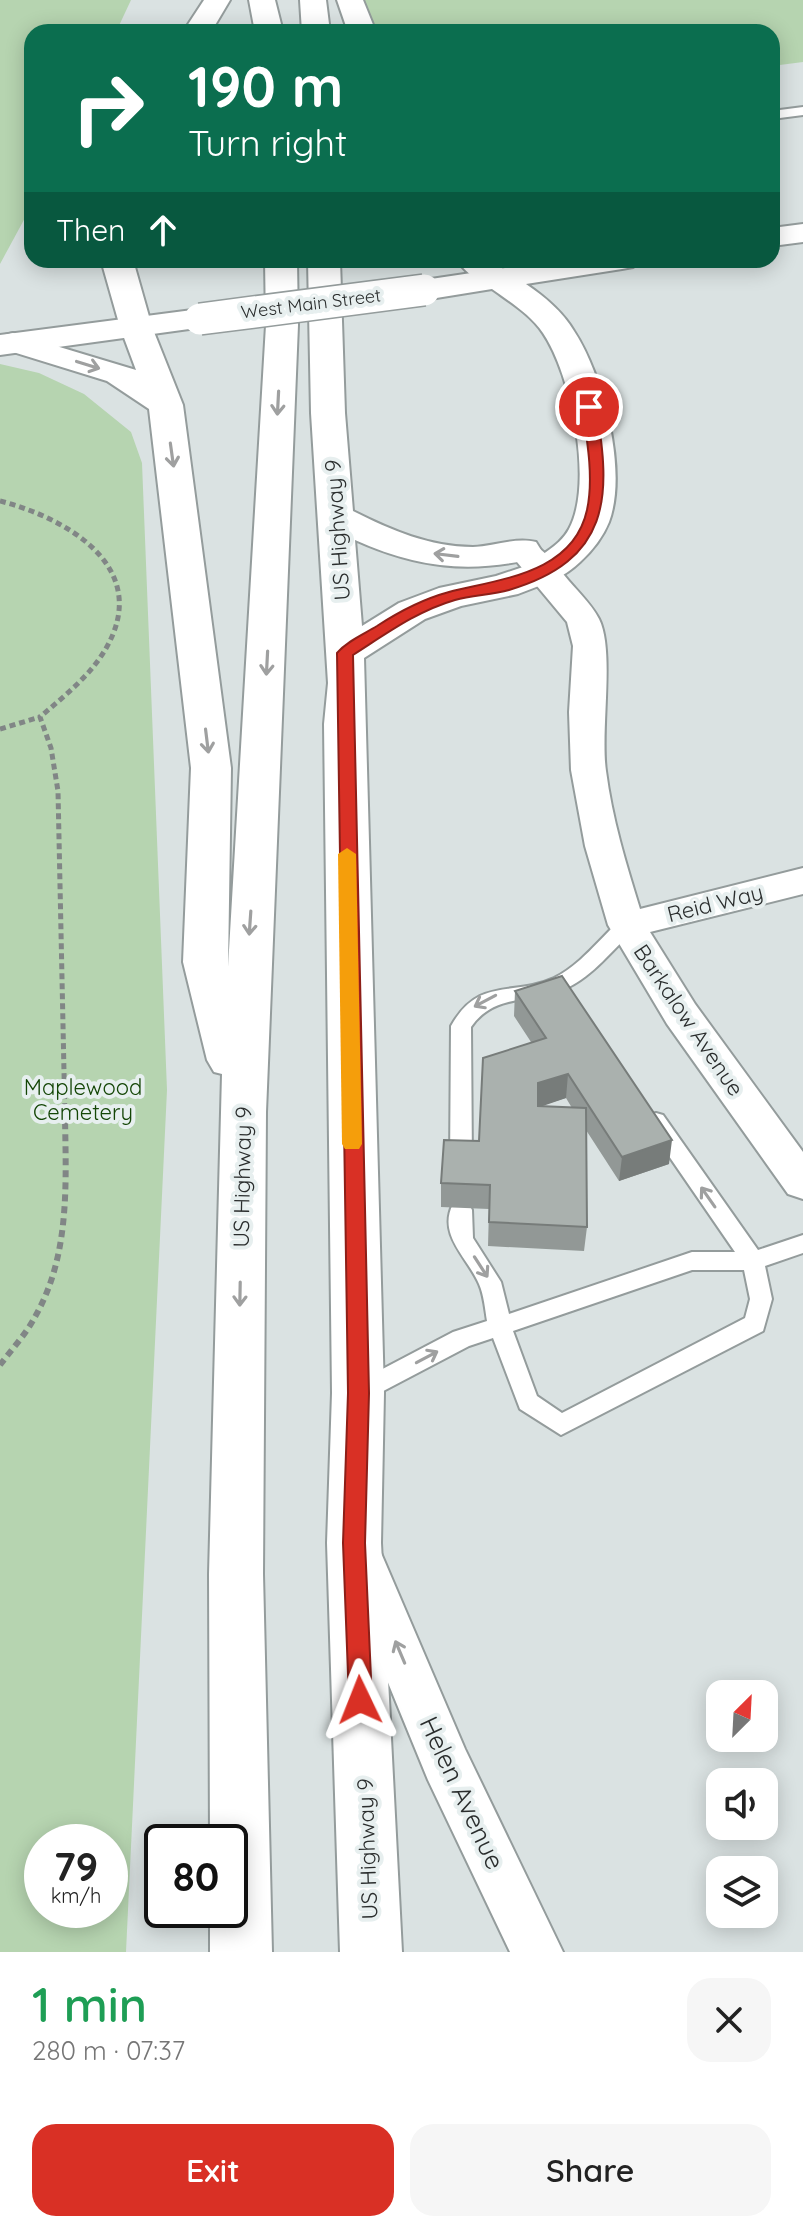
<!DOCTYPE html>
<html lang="en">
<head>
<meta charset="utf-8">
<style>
	:root { --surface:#fff; --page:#f6f6f6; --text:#222; --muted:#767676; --accent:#d93025 }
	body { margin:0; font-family:Quicksand,sans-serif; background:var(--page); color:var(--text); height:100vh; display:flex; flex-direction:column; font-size:30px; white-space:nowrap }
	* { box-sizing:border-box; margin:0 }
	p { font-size:26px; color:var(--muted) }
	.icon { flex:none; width:44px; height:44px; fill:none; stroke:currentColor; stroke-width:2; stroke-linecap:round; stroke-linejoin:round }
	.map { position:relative; height:1952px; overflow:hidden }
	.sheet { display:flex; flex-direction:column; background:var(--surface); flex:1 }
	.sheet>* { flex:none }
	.banner { position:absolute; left:24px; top:24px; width:756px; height:244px; border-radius:24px; box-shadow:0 4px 20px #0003; background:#0b6e4f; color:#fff; overflow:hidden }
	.needle { width:52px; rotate:24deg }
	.fabs { position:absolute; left:706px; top:1680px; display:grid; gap:16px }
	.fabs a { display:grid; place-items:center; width:72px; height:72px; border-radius:16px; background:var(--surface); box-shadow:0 4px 20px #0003; font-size:40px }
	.speed { position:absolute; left:24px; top:1824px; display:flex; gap:16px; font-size:40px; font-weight:700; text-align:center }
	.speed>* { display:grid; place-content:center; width:104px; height:104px; border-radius:50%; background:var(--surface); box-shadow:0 4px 20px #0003; line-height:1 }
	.speed small { font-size:20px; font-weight:400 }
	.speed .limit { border:4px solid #111; border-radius:12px; background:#fff; color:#111 }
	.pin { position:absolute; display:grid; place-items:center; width:68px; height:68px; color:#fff; margin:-34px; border:4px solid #fff; border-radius:50%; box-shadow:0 2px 8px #0007 }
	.me { position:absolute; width:88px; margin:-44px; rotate:358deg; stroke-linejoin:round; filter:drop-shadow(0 0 6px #0008) }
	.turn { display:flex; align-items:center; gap:28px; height:168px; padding:0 32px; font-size:36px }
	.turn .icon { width:104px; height:104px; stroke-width:2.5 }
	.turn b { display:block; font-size:56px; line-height:68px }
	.then { display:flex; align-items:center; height:76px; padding:0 32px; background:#0003; gap:16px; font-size:30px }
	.round { display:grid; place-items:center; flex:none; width:84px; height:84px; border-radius:24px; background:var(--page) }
	.head { display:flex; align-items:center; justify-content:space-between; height:136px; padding:0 32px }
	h1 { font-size:48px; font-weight:600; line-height:60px; color:#1e9e55 }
	.primary-button { display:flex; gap:16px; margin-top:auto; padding:16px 32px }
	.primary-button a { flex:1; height:92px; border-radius:24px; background:var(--accent); color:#fff; font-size:32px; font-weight:600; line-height:92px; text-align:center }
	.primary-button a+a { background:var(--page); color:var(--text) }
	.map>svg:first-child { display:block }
</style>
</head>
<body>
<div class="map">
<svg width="803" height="1952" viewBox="0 0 803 1952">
	<rect width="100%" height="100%" fill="#dae2e2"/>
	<!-- green -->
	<g fill="#b6d4b0" fill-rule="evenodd">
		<path d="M0 0H131L116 32H32V205L0 264Z"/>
		<path d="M350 0H803V62L772 66V32H362Z"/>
		<path d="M0 364 39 373 84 394 131 432 142 463 167 1090 126 1952H0ZM42 1842H110V1910H42Z"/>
	</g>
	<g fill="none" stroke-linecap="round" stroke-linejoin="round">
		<!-- service casing -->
		<g stroke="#949c9c" stroke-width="4">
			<g id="service">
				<path d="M803 107V115L772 119V111Z"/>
				<path d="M627 918 634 920 637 925 634 930C613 949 593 976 567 988 533 1004 495 992 471 1027L472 1166 469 1172 461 1174 453 1172 450 1166 451 1026C479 976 512 997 554 978 579 966 600 939 620 920Z"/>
				<path d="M656 1113 663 1115 758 1250 803 1235V1253L765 1266 772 1299 763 1331 561 1435 520 1409 493 1338 469 1346 370 1398 362 1401 354 1398 350 1391 354 1384 453 1332 487 1321C485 1309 484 1295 479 1284 468 1258 437 1235 453 1204L461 1201 469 1204 472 1210 473 1238 501 1282 509 1314 692 1252H735L649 1127 645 1121 649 1115ZM692 1270H744L750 1299 745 1318 562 1413 537 1396 513 1331Z"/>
			</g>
		</g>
		<!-- minor casing -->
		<g stroke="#949c9c" stroke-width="4">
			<g id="minor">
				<path d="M523 541C541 545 553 561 564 575 575 589 591 603 599 619 615 651 600 730 606 771 612 818 626 864 640 909L803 868V894L650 932 695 1004 803 1152V1199L788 1194 667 1024 608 925 585 846 571 770 569 712 573 646 567 622 507 550 512 543Z"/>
				<path d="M364 1547 381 1553 465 1749 563 1952H510L428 1780 341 1568 347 1553Z"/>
			</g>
		</g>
		<!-- primary casing -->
		<g stroke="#949c9c" stroke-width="4">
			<g id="primary">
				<path d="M803 224V242L772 246V228Z"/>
				<path d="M559 260H638L633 267 622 269 526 284C545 297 562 311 574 331 603 375 628 471 609 522 603 537 592 551 580 562 565 576 551 584 531 579L526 571C537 554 559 548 569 529 594 483 571 374 543 333 530 314 510 302 492 289L424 300 413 297 408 290 413 283 424 280Z"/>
				<path d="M200 309 211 312 216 319 211 326 0 355V335Z"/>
			</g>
		</g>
		<!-- trunk casing -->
		<g stroke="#949c9c" stroke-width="4">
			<g id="trunk">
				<path d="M204 0H230L211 32H183Z"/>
				<path d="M249 0H275L283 32H255Z"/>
				<path d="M300 0H326L330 32H302Z"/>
				<path d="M337 0H363L376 32H348Z"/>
				<path d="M101 260H133L152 327 183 405 231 768 228 967 266 325 265 260H297L298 325 266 1112 263 1574 272 1952H210V1910H230V1842H210L209 1574 222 1074 214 1072 207 1060 183 962 191 768 149 409 107 381 0 348 1 336 13 333 136 370 120 327Z"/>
				<path d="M308 260H340L345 413 353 511C391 530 430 547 473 547 495 546 515 537 536 542L541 550 536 558C470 574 417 568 355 540L362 626 399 603 439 588 496 576 544 560 557 563 562 571 557 579 518 594 461 606 425 619 364 658 384 1393 381 1543 402 1952H340L327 1543 332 1393 324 724 328 683 311 413Z"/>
				<path d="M457 260H493L514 279 509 286C489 291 469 277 457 260Z"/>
			</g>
		</g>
		<!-- path-far1 -->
		<g stroke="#818686" stroke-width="5" stroke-dasharray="6 4" stroke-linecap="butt">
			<path d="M0 501C67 518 154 568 105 650 89 677 63 697 40 717L51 748 58 791 65 1119"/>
			<path d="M0 729 40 717"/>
		</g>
		<!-- path -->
		<path stroke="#818686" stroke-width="6" stroke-dasharray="7 5" stroke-linecap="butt" d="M0 1365C12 1349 27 1333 36 1315 70 1254 66 1184 65 1117"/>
		<!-- service -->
		<use href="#service" fill="#fff" fill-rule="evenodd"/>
		<!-- minor -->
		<use href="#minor" fill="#fff" fill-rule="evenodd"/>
		<!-- primary -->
		<use href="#primary" fill="#fff" fill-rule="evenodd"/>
		<!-- trunk -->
		<use href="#trunk" fill="#fff" fill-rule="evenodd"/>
		<!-- primary-bridge casing -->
		<g stroke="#949c9c" stroke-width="34" stroke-linecap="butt">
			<path id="primary-bridge" d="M200 319 424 290"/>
		</g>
		<!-- primary-bridge -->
		<use href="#primary-bridge" stroke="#fff" stroke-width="31"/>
	</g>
	<!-- wall -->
	<path fill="#929896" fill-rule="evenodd" d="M515 991 669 1164 619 1181 586 1130 587 1227 584 1251 488 1246 489 1209 441 1207V1183L479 1141 531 1042 514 1016ZM566 1098 572 1108 540 1106Z"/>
	<!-- shaded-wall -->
	<g fill="#777c7a">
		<path d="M568 1074 566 1098 537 1108 538 1083Z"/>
		<path d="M672 1140 669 1164 619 1181 622 1157Z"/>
	</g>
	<!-- building -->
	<path fill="#aab1ae" stroke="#777c7a" stroke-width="2" d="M562 976 672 1140 622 1157 568 1074 538 1083V1106L586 1108 587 1227 489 1222 490 1185 441 1183 444 1140 479 1141 483 1058 546 1038 515 991Z"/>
	<!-- one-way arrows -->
	<defs><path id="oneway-shaft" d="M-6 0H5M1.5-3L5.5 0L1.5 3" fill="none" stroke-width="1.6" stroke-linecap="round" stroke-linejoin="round" transform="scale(2)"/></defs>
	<g stroke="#9fa0a0">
		<use href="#oneway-shaft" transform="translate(88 365) rotate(17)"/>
		<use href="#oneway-shaft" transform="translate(278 403) rotate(93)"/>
		<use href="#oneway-shaft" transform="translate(172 455) rotate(82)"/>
		<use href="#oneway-shaft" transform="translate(446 555) rotate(-173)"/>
		<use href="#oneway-shaft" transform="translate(267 663) rotate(93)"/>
		<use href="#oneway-shaft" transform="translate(207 741) rotate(83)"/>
		<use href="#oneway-shaft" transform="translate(250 923) rotate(94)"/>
		<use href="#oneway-shaft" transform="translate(485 1001) rotate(152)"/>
		<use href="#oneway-shaft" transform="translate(708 1197) rotate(-125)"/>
		<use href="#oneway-shaft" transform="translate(481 1267) rotate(57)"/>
		<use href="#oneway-shaft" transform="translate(240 1294) rotate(91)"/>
		<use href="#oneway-shaft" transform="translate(427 1357) rotate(-28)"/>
		<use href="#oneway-shaft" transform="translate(400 1652) rotate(-113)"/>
	</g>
	<!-- route -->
	<path fill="#d93025" stroke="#8d1f18" stroke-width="2" d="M589 403 596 407C612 498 610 560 509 590 491 595 472 595 455 600 417 611 386 634 353 655L369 1393 365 1543 372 1700 369 1708 360 1711 352 1708 349 1700 343 1543 348 1393 337 653C347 641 364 634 377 626 400 611 423 599 449 592 499 579 573 574 587 510 594 478 587 439 582 407Z"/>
	<!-- slow -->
	<path fill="#f59e0b" d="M347 848 356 854 362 1144 359 1149H345L342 1144 338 854Z"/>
	<g text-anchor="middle" stroke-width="8" stroke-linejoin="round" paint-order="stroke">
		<!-- far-street labels -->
		<g font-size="18" fill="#2a2d2d" stroke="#e7efef">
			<text transform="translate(311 304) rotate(-7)" y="6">West Main Street</text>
		</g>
		<!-- street labels -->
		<g font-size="22" fill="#2a2d2d" stroke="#e7efef">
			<text transform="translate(337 530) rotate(-94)" y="8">US Highway 9</text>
			<text transform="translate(715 903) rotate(-14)" y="8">Reid Way</text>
			<text transform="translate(689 1020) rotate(56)" y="8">Barkalow Avenue</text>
			<text transform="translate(242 1177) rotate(-89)" y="8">US Highway 9</text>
			<text transform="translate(367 1849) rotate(-92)" y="8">US Highway 9</text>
		</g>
		<!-- park labels -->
		<g font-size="22" fill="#144606" stroke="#e7efef">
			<text x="83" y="1095">Maplewood<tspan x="83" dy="25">Cemetery</tspan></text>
		</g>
		<!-- near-street labels -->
		<g font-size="26" fill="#2a2d2d" stroke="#e7efef">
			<text transform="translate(462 1793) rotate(65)" y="9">Helen Avenue</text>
		</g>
	</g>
</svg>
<div class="fabs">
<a><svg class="needle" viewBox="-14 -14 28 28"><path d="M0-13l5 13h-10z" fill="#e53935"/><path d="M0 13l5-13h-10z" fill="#767676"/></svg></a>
<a><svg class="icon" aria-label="sound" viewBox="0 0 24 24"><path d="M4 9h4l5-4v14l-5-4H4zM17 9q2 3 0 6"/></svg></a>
<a><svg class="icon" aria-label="layers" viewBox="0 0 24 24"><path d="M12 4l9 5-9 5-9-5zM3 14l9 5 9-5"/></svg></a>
</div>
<div class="speed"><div>79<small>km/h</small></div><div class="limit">80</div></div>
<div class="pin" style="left:589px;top:407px;background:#d93025"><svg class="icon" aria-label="arrive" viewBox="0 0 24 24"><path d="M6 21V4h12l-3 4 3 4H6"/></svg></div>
<svg class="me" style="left:360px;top:1700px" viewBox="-20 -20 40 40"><path d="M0-17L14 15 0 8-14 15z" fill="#d93025" stroke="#fff" stroke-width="4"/></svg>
<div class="banner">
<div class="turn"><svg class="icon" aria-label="right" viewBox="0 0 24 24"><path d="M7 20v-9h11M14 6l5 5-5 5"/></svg><div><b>190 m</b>Turn right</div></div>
<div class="then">Then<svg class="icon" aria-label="ahead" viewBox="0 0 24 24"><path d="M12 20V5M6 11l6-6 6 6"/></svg></div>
</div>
</div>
<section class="sheet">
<div class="head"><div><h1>1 min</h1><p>280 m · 07:37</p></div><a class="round"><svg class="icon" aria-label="close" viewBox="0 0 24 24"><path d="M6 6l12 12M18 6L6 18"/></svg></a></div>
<div class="primary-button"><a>Exit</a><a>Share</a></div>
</section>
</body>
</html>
